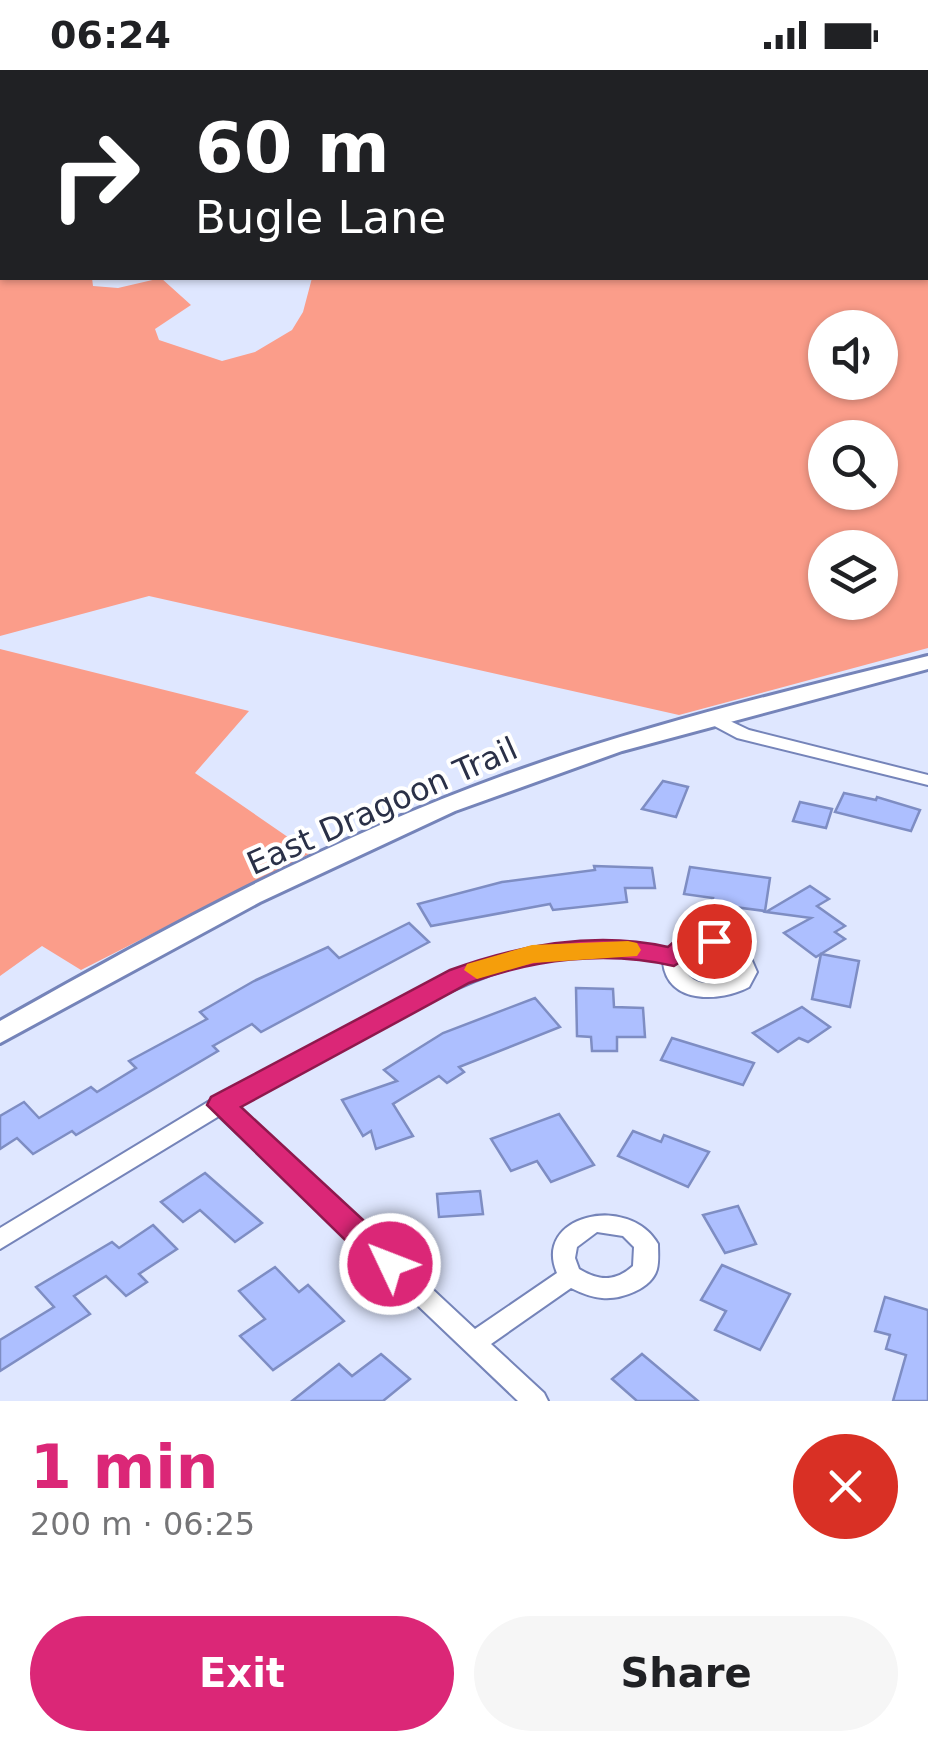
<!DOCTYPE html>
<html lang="en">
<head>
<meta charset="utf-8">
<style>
	:root { --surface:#fff; --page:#f6f6f6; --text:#202124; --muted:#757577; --accent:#db2777 }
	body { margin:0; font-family:"DejaVu Sans",sans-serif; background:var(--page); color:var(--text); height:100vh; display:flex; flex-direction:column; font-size:38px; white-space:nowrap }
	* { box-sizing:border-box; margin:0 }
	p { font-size:32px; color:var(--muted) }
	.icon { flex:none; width:55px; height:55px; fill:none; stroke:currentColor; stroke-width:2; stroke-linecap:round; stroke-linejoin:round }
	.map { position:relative; height:1331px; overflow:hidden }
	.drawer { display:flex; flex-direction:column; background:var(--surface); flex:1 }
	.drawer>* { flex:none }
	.banner { position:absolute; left:0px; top:0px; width:930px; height:210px; box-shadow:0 2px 8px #0004; background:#202124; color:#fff; overflow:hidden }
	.controls { position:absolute; left:808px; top:240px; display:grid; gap:20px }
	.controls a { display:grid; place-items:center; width:90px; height:90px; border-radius:50%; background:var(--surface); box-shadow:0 2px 8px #0004; font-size:50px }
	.pin { position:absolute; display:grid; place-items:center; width:85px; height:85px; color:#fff; margin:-42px; border:5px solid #fff; border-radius:50%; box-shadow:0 2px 10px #0007 }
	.me { position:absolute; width:110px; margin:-55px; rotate:313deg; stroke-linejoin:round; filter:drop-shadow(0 0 8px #0008) }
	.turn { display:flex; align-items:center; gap:35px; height:210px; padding:0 30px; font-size:45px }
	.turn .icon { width:130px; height:130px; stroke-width:2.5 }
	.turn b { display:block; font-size:70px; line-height:85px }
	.round { display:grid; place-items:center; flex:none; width:105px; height:105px; border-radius:52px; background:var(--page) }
	.head { display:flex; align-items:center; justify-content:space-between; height:170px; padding:0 30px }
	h1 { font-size:60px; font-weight:600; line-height:75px; color:var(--accent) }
	.primary-button { display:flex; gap:20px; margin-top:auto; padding:20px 30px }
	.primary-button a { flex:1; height:115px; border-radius:60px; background:var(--accent); color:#fff; font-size:40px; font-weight:600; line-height:115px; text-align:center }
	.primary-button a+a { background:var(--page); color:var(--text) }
	.status { display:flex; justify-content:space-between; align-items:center; height:70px; padding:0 50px; background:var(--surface); direction:ltr }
	.status svg { height:28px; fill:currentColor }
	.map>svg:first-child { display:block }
</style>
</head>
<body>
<div class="status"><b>06:24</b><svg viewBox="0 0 49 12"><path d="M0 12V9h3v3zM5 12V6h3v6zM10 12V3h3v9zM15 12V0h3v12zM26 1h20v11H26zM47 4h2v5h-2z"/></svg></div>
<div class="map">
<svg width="928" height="1331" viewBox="0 0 928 1331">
	<rect width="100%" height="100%" fill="#dfe7ff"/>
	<!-- forest -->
	<g fill="#fb9d8a" fill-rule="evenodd">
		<path d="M0 0H552L2 2V12Z"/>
		<path d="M0 136 2 208H92L93 216 118 218 161 208 191 235 155 259 159 270 222 291 255 282 292 260 303 242 312 208H928V578L679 645 149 526 0 566ZM825 258H880V312H825ZM825 368H880V422H825ZM825 478H880V532H825Z"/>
		<path d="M0 579 249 641 195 703 311 783 81 900 42 876 0 906Z"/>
	</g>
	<!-- building -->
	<g fill="#adbfff" stroke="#7e8dc3" stroke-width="2.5">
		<path d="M663 711 688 717 676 747 642 739Z"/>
		<path d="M844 723 876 730 877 727 920 740 911 761 835 742Z"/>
		<path d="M800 732 832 739 826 758 793 751Z"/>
		<path d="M594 796 652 798 655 818H625L627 832 553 840 550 834 431 856 418 834 502 812 595 800Z"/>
		<path d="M690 797 770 808 765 841 711 834 713 828 684 824Z"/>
		<path d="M810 816 829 829 817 836 845 856 835 862 845 869 816 887 784 863 811 848 766 842Z"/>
		<path d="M409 853 429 872 261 962 252 954 213 976 218 981 76 1065 72 1061 33 1084 17 1068 0 1079V1046L24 1032 39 1048 91 1017 97 1022 136 998 129 991 207 949 200 942 254 911 328 877 339 888Z"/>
		<path d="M821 884 859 891 850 937 812 929Z"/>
		<path d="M576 918 613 919 614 937 643 938 645 967H617V981H592L591 967 577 966Z"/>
		<path d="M535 928 560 957 459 997 464 1002 447 1013 439 1006 393 1034 413 1066 376 1079 371 1061 363 1066 342 1030 397 1011 384 1000 443 963Z"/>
		<path d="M802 937 830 957 808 972 799 968 778 982 753 963Z"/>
		<path d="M672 968 754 993 743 1015 661 990Z"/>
		<path d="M559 1044 594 1095 551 1112 537 1091 511 1101 491 1069Z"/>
		<path d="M633 1061 661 1072 664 1065 709 1082 688 1117 618 1086Z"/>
		<path d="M205 1103 262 1153 235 1172 200 1140 183 1152 161 1132Z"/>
		<path d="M480 1121 483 1144 439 1147 437 1124Z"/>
		<path d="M738 1136 756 1174 725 1183 703 1145Z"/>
		<path d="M153 1155 177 1179 139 1204 147 1212 126 1226 106 1206 74 1226 90 1244 0 1301V1270L54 1237 36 1217 112 1172 119 1178Z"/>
		<path d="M722 1195 790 1224 760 1280 715 1260 726 1241 701 1230Z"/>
		<path d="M275 1197 299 1222 308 1215 344 1251 273 1300 240 1266 265 1249 239 1221Z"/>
		<path d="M885 1227 928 1240V1331H893L906 1285 886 1279 890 1265 875 1261Z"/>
		<path d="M381 1284 410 1309 383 1331H292L339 1294 352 1306Z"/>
		<path d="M642 1284 698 1331H637L612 1309Z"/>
	</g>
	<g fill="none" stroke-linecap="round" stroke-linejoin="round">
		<!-- minor casing -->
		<g stroke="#7584b9" stroke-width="4">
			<g id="minor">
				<path d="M836 0H847L849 2H838Z"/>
				<path d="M713 643 749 660 928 705V715L737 668 707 652 704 648 707 644Z"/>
				<path d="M699 864H714L746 877 757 902 749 917C721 932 667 935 663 892 540 868 462 913 358 970 317 992 276 1013 236 1036L475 1259 557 1203C532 1145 629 1123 658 1174 658 1182 659 1191 657 1199 652 1219 620 1230 602 1228 591 1227 581 1223 571 1218L491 1274 544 1323 548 1331H518L219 1046 0 1179V1158L208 1032 448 904 486 890 537 877 606 872 670 880ZM703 878H711L731 886 737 902 734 907C714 917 685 917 683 890ZM597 1162 623 1166 634 1177 633 1196C615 1212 599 1211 579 1199L575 1188 577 1177Z"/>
			</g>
		</g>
		<!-- tertiary casing -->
		<g stroke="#7584b9" stroke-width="6">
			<path id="tertiary" d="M928 586V599L622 681 455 741 260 832 0 973V951C163 859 328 769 505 705 642 656 786 621 928 586Z"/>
		</g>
		<!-- secondary casing -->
		<g stroke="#7584b9" stroke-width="5">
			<rect id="secondary" x="0" y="49" width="2" height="8"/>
		</g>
		<!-- minor -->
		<use href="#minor" fill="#fff" fill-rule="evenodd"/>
		<!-- tertiary -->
		<use href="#tertiary" fill="#fff" fill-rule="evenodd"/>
		<!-- secondary -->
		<use href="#secondary" fill="#faefcb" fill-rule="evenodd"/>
	</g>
	<!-- route -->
	<path fill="#db2777" stroke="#8e194d" stroke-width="2.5" d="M714 863 726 871 723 877 694 883 674 896C606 880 534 889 469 913L241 1037 401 1185 405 1194 401 1203 390 1206 379 1203 207 1035 211 1027 450 900C519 875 596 861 668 877L677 869Z"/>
	<!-- slow -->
	<path fill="#f59e0b" d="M628 871 637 873 641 880 637 886 533 893 477 909 464 900 467 894 532 875Z"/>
	<g text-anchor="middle" stroke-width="8" stroke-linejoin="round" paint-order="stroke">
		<!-- street labels -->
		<g font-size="32" fill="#2a3047" stroke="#fff">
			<text transform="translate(382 736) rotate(-24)" y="11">East Dragoon Trail</text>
		</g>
	</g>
</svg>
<div class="controls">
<a><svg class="icon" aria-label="sound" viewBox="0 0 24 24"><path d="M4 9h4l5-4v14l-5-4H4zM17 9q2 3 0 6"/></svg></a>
<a><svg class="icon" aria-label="search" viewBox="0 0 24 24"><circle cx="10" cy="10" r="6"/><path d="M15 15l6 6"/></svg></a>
<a><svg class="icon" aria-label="layers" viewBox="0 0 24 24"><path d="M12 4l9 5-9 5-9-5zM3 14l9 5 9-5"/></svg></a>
</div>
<div class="pin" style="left:714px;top:871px;background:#d93025"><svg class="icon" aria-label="arrive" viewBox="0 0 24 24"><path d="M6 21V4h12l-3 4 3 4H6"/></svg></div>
<svg class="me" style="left:390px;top:1194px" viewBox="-20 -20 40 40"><circle r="17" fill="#db2777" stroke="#fff" stroke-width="3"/><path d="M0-11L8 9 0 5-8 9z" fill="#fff"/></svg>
<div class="banner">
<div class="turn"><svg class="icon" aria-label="right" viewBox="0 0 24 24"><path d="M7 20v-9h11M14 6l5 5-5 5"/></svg><div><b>60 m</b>Bugle Lane</div></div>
</div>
</div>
<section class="drawer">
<div class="head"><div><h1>1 min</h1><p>200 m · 06:25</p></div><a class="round" style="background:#d93025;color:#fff"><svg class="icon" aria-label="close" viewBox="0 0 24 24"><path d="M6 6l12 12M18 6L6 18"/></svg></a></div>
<div class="primary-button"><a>Exit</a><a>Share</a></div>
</section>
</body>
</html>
